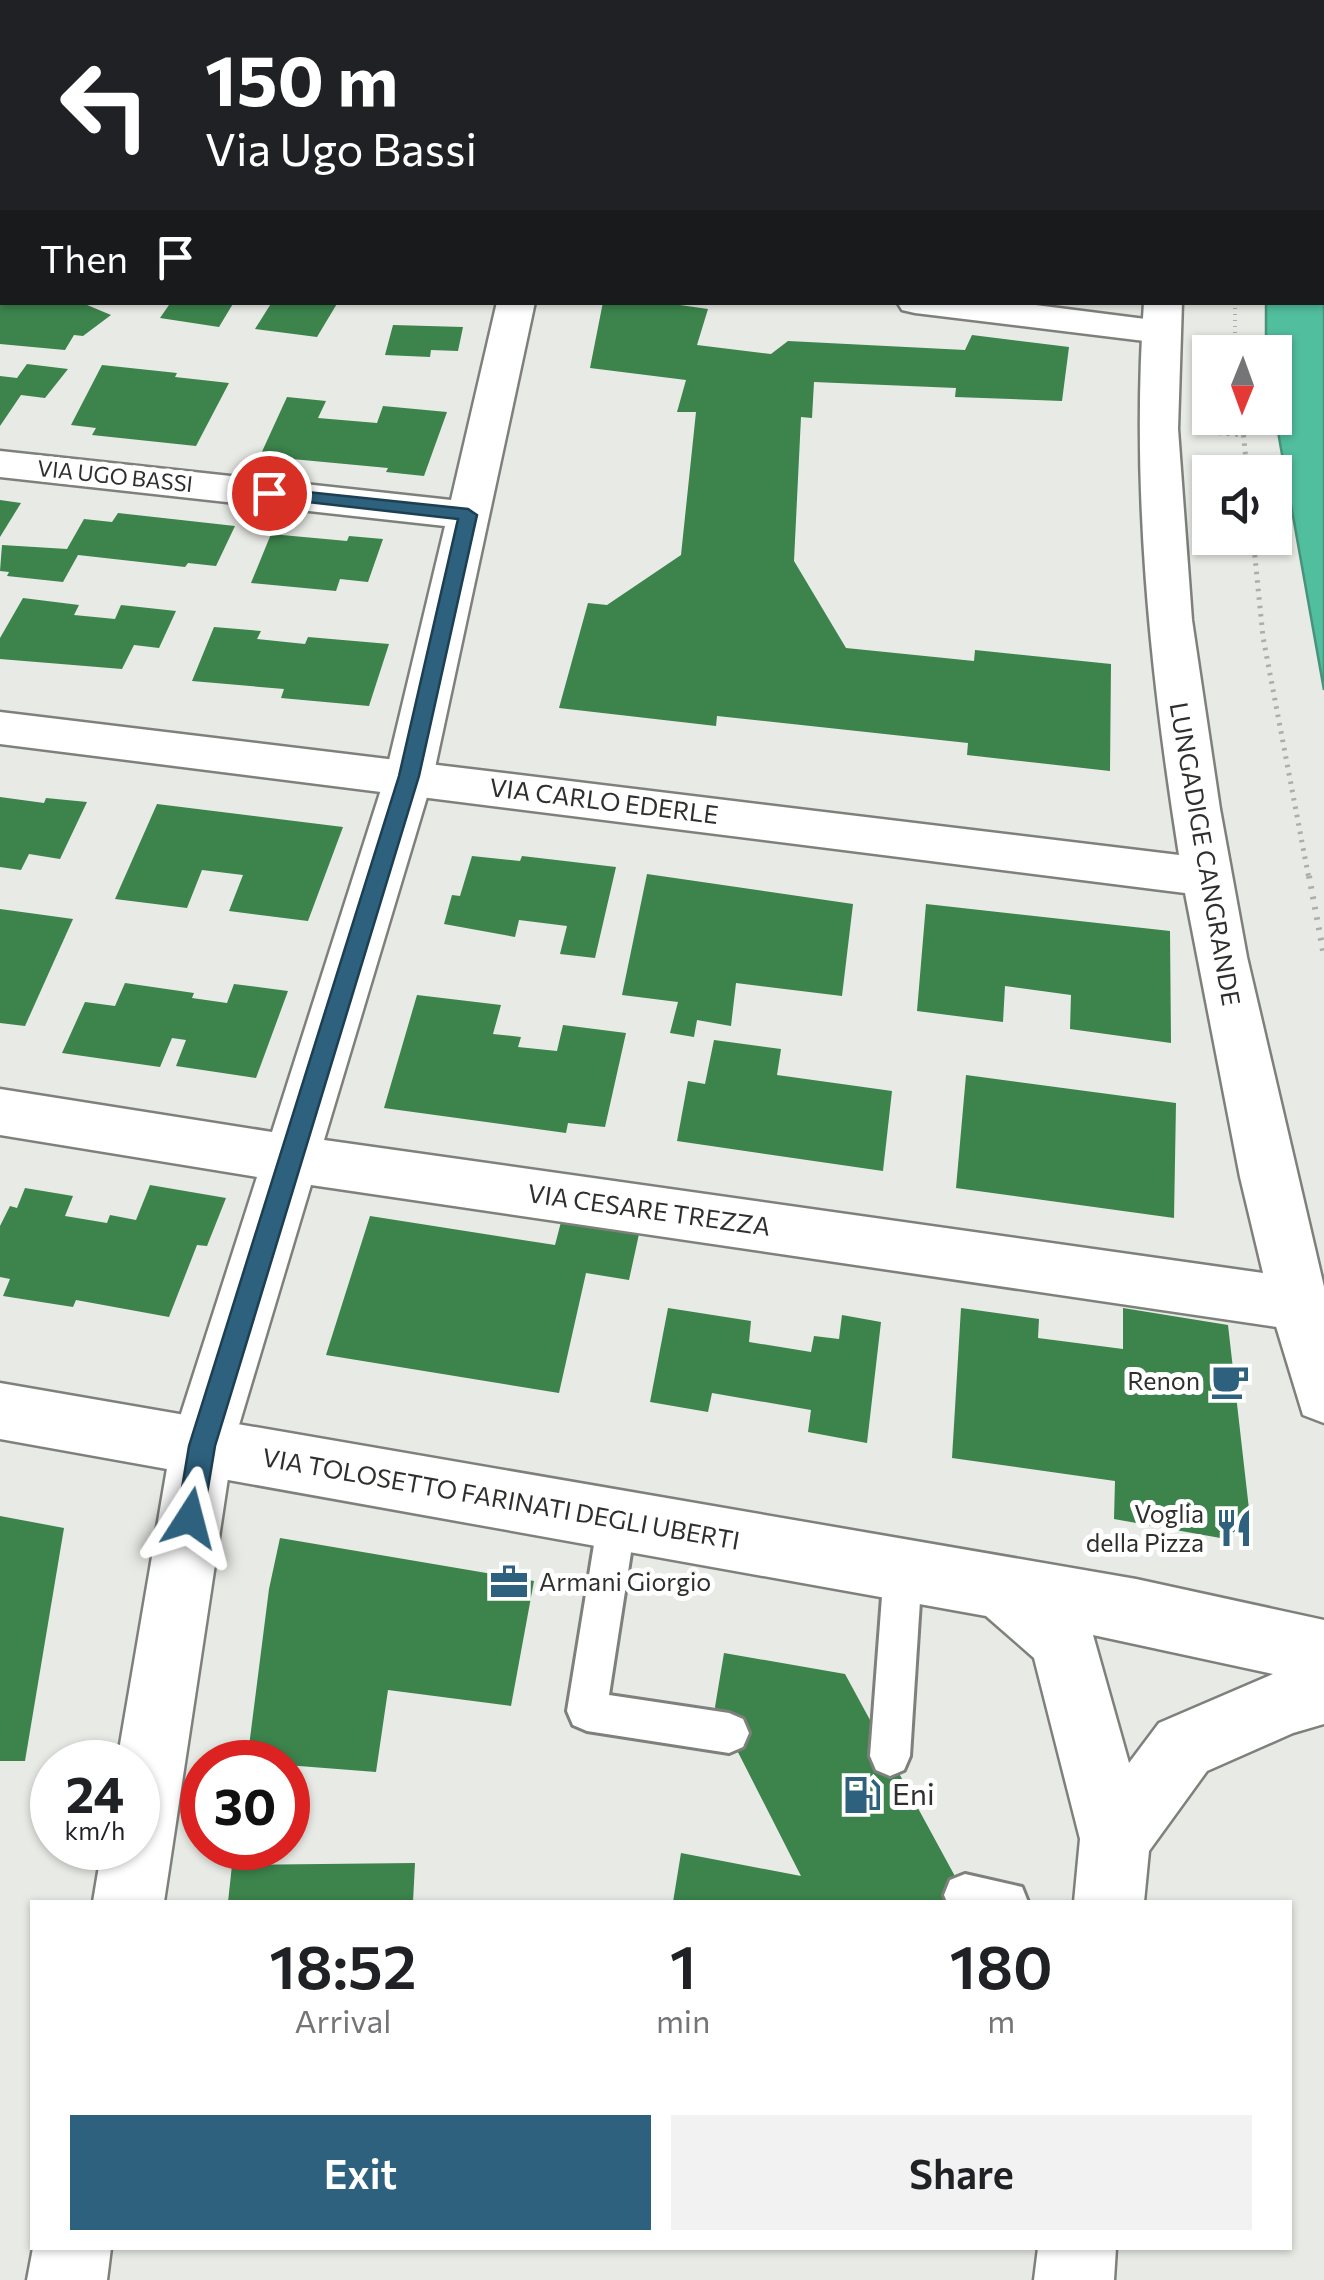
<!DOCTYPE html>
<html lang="en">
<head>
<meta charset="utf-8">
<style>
	:root { --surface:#fff; --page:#f2f2f2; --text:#202124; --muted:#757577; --accent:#2d617e }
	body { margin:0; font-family:Commissioner,sans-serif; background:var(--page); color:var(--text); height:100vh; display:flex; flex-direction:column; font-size:38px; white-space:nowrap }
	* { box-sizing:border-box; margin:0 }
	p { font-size:32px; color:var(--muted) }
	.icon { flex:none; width:55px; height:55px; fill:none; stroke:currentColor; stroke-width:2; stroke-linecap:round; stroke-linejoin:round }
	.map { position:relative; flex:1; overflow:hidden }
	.panel { position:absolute; left:30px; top:1900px; width:1262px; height:350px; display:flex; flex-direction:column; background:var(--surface); border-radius:0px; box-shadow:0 2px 8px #0004 }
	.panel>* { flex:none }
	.top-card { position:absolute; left:0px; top:0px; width:1325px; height:305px; box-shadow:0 2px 8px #0004; background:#202124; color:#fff; overflow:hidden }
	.needle { width:65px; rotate:181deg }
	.controls { position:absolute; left:1192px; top:335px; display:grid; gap:20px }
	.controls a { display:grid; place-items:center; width:100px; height:100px; border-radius:0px; background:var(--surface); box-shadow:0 2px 8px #0004; font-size:50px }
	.speed { position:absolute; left:30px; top:1740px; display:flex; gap:20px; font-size:50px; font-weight:700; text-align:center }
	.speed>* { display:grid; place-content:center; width:130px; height:130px; border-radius:50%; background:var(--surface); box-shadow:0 2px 8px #0004; line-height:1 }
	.speed small { font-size:25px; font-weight:400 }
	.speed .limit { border:15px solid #d22; background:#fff; color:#111 }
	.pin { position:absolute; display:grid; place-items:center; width:85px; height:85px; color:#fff; margin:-42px; border:5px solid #fff; border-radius:50%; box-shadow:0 2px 10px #0007 }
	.me { position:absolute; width:110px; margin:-55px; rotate:9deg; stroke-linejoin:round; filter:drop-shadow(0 0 8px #0008) }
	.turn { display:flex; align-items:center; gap:35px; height:210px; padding:0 40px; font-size:45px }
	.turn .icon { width:130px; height:130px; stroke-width:2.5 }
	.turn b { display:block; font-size:70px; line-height:85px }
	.then { display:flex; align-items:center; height:95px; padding:0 40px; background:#0003; gap:20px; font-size:38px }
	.eta { display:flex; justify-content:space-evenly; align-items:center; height:170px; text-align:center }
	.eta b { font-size:60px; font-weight:600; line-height:70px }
	.primary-button { display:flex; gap:20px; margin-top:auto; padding:20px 40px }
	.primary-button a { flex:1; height:115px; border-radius:0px; background:var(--accent); color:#fff; font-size:40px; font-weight:600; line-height:115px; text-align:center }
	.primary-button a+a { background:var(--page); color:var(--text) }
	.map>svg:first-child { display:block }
</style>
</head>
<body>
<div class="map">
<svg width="1324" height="2280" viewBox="0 0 1324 2280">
	<rect width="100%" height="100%" fill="#e8eae5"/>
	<!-- water -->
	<path fill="#51be9d" stroke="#47937c" stroke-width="2.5" d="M1270 0H1324V690L1275 415V352H1266V303L1322 302V2Z"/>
	<!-- building -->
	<g fill="#3c834c">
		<path d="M0 302H80L111 315 83 336 74 335 65 350 0 344Z"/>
		<path d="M171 302H234L219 327 160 318Z"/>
		<path d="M272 302H338L317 337 255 329Z"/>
		<path d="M603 302H659L708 309 697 345 771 354 788 341 965 350 972 335 1069 347 1062 401 955 397 956 388 814 382 812 418 801 417 794 561 846 648 974 661 975 650 1111 664 1110 771 967 755 968 743 717 716 716 726 559 708 588 603 607 605 681 555 696 412H677L686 380 590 368Z"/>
		<path d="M393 325 463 327 458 351 431 350 430 357 385 355Z"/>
		<path d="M27 364 68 369 45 398 21 395 0 426V376L17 378Z"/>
		<path d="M102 365 177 373 175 377 229 383 196 446 92 435 96 428 71 425Z"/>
		<path d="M287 397 326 401 318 418 377 423 383 406 447 412 424 476 386 472 388 468 260 456Z"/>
		<path d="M0 500 21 503 0 537Z"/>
		<path d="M118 513 235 526 216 566 188 563 185 567 78 555 63 582 7 576 9 572 0 571 2 545 67 549 84 519 112 522Z"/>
		<path d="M271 534 347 541 349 536 383 539 368 582 340 579 336 591 251 583Z"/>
		<path d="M23 598 79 605 74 615 115 619 121 605 176 611 159 648 134 645 122 669 0 659V638Z"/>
		<path d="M214 627 261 631 257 639 305 644 308 637 389 644 369 706 281 698 284 689 192 681Z"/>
		<path d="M0 797 44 803 46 798 87 802 60 859 29 854 21 870 0 867Z"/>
		<path d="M157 804 343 827 308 921 229 911 243 875 202 870 187 908 115 899Z"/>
		<path d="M472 856 520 861 522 856 616 867 595 958 560 954 567 926 519 920 515 937 444 924 452 895 460 896Z"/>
		<path d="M647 874 853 904 842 996 736 983 731 1026 697 1020 694 1037 670 1033 678 1002 622 995Z"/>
		<path d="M926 904 1170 931 1171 1043 1070 1029 1071 995 1005 986 1003 1022 917 1011Z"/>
		<path d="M0 909 73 919 25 1026 0 1023Z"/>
		<path d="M125 983 194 993 192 998 227 1003 234 984 288 991 256 1078 176 1066 186 1040 172 1038 160 1067 62 1053 85 1002 115 1006Z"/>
		<path d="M417 995 501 1005 493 1034 521 1037 518 1047 557 1051 563 1025 626 1033 605 1127 568 1123 566 1133 384 1108Z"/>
		<path d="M714 1040 781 1049 777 1075 892 1091 883 1171 677 1141 688 1081 705 1084Z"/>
		<path d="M966 1075 1176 1103 1174 1218 956 1188Z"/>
		<path d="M150 1185 226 1198 207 1246 197 1245 169 1317 76 1300 73 1307 3 1296 10 1279 0 1277V1226L10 1206 17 1208 25 1188 73 1196 65 1216 107 1223 110 1215 136 1220Z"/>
		<path d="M370 1216 555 1245 561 1222 639 1234 629 1280 586 1273 559 1393 326 1355Z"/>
		<path d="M668 1308 751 1321 749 1342 811 1352 814 1336 839 1339 842 1315 881 1322 867 1443 808 1432 811 1410 712 1393 708 1412 650 1402Z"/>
		<path d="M961 1308 1039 1319 1038 1338 1123 1349V1308L1228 1325 1250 1518 1226 1539 1114 1519 1115 1481 952 1458Z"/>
		<path d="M0 1516 64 1528 25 1761H0Z"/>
		<path d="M280 1538 534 1581 511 1706 388 1690 376 1772 247 1762 269 1589Z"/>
		<path d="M724 1653 845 1674 969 1902H673L681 1853 801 1876 715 1707Z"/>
		<path d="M415 1863 413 1902H228L232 1865Z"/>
	</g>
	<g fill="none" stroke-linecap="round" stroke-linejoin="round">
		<!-- lane casing -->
		<g stroke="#7e817b" stroke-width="6">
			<g id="lane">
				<path d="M617 1502 630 1507 636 1520 609 1695 729 1713 743 1719 749 1733 743 1747 729 1753 587 1731 573 1725 567 1711 598 1520 604 1507Z"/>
				<path d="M903 1552 916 1557 922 1570 910 1756 904 1770 890 1776 876 1770 870 1756 884 1570 890 1557Z"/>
				<path d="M965 1874 1022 1887 1028 1902H947L944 1895 950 1880Z"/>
			</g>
		</g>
		<!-- street casing -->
		<g stroke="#7e817b" stroke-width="5">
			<g id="street">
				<path d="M494 0H525L527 2H495Z"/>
				<path d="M2 208V232L0 233V209Z"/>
				<path d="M497 302H535L433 777 324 1140 1298 1278 1319 1286 1324 1297 1319 1322 1298 1330 311 1185 233 1445 164 1902H93L102 1848H138V1762H117L171 1445 257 1177 0 1135V1089L272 1132 385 777 445 526 0 477V451L451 500Z"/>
				<path d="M897 302H1012L1161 321 1174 324 1180 332 1174 340 1161 343 915 313 902 310Z"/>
				<path d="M33 2248H111L107 2280H27Z"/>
			</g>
		</g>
		<!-- secondary casing -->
		<g stroke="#7e817b" stroke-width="5">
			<g id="secondary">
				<path d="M1175 0H1205L1206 2H1175Z"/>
				<path d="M1144 302H1182L1178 429 1192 620 1220 809 1247 957 1324 1287V1423L1303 1415 1275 1323 1240 1177 1185 893 0 744V712L1179 855C1150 671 1131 488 1144 302Z"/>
				<path d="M0 1383 1136 1579 1324 1620V1724L1293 1733 1207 1771 1149 1851 1144 1902H1074L1080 1839 1034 1658 986 1616 0 1439ZM1093 1635 1273 1674 1159 1723 1129 1763Z"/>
				<path d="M1038 2248H1116L1114 2280H1034Z"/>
			</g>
		</g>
		<!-- path-far2 -->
		<path stroke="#acaeaa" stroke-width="4" stroke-dasharray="1 5" stroke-linecap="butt" d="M1235 302V352"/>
		<!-- path-far1 -->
		<g stroke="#acaeaa" stroke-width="5" stroke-dasharray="2.5 6" stroke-linecap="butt">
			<path d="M1242 418 1247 472"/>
			<path d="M1210 432 1243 435"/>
			<path d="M1253 538 1263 637 1309 879"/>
		</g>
		<!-- path -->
		<path stroke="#acaeaa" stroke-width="6" stroke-dasharray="2.5 8" stroke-linecap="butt" d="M1309 876 1324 956"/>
		<!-- lane -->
		<use href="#lane" fill="#fff" fill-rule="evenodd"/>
		<!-- street -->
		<use href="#street" fill="#fff" fill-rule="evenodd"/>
		<!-- secondary -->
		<use href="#secondary" fill="#fff" fill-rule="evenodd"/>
	</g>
	<!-- route -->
	<path fill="#2d617e" stroke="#1d3f52" stroke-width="2.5" d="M269 488 468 509 477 515 419 776 215 1446 203 1518 199 1527 190 1531 181 1527 177 1518 189 1446 399 776 458 519 263 497V489Z"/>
	<!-- icons -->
	<defs>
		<g id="cafe-bare" transform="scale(3)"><path d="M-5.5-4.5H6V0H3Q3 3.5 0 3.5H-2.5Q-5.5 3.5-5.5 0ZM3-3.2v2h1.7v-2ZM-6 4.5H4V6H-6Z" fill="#2d617e" stroke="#fff" stroke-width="2.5" paint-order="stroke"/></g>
		<g id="restaurant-bare" transform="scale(3)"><path d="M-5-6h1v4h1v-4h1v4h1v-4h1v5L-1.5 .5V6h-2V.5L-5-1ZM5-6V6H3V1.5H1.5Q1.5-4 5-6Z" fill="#2d617e" stroke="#fff" stroke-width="2.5" paint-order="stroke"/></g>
		<g id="office-bare" transform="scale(3)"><path d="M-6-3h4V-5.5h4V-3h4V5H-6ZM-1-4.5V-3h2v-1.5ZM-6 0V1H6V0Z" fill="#2d617e" stroke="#fff" stroke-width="2.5" paint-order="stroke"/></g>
		<g id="fuel-bare" transform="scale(3)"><path d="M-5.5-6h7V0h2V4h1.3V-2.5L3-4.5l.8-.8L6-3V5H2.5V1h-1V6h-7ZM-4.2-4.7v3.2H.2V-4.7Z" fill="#2d617e" stroke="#fff" stroke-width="2.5" paint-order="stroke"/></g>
	</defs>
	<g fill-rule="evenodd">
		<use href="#cafe-bare" x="1230" y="1381"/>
		<use href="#restaurant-bare" x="1234" y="1528"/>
		<use href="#office-bare" x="509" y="1582"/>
		<use href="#fuel-bare" x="862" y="1795"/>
	</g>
	<g text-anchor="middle" stroke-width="10" stroke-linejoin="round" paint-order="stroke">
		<!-- far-street labels -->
		<g font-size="22" fill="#2f302e" stroke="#fff">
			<text transform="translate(115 476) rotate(6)" y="8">VIA UGO BASSI</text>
		</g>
		<!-- street labels -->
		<g font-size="25" fill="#2f302e" stroke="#fff">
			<text transform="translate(604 801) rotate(7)" y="9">VIA CARLO EDERLE</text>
			<text transform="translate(1205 854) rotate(80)" y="9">LUNGADIGE CANGRANDE</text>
			<text transform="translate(649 1210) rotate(8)" y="9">VIA CESARE TREZZA</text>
			<text transform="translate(501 1499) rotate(10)" y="9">VIA TOLOSETTO FARINATI DEGLI UBERTI</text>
		</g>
		<!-- poi labels -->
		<g font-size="25" fill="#2f302e" stroke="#fff" text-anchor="end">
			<text x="1200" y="1390">Renon</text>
			<text x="1204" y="1523">Voglia<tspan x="1204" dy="29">della Pizza</tspan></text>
			<text x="539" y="1591" text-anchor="start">Armani Giorgio</text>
		</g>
		<!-- near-poi labels -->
		<g font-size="30" fill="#2f302e" stroke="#fff" text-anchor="start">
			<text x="892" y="1805">Eni</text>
		</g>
	</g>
</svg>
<div class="controls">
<a><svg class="needle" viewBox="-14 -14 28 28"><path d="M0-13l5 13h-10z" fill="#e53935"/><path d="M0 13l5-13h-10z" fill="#757577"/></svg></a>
<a><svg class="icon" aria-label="sound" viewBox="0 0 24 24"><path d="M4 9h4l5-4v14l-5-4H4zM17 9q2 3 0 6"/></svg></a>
</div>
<div class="speed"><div>24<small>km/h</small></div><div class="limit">30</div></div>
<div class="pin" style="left:269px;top:493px;background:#d93025"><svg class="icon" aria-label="arrive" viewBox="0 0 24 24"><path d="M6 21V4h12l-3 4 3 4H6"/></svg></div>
<svg class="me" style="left:190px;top:1518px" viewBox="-20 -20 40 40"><path d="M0-17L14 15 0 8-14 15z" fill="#2d617e" stroke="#fff" stroke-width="4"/></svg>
<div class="top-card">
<div class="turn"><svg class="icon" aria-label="left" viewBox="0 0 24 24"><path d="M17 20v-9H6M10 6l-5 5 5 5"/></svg><div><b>150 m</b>Via Ugo Bassi</div></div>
<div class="then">Then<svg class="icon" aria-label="arrive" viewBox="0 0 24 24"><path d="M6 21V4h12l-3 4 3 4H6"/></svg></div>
</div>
<section class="panel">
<div class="eta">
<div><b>18:52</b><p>Arrival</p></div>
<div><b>1</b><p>min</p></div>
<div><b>180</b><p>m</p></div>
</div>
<div class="primary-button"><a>Exit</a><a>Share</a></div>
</section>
</div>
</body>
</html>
